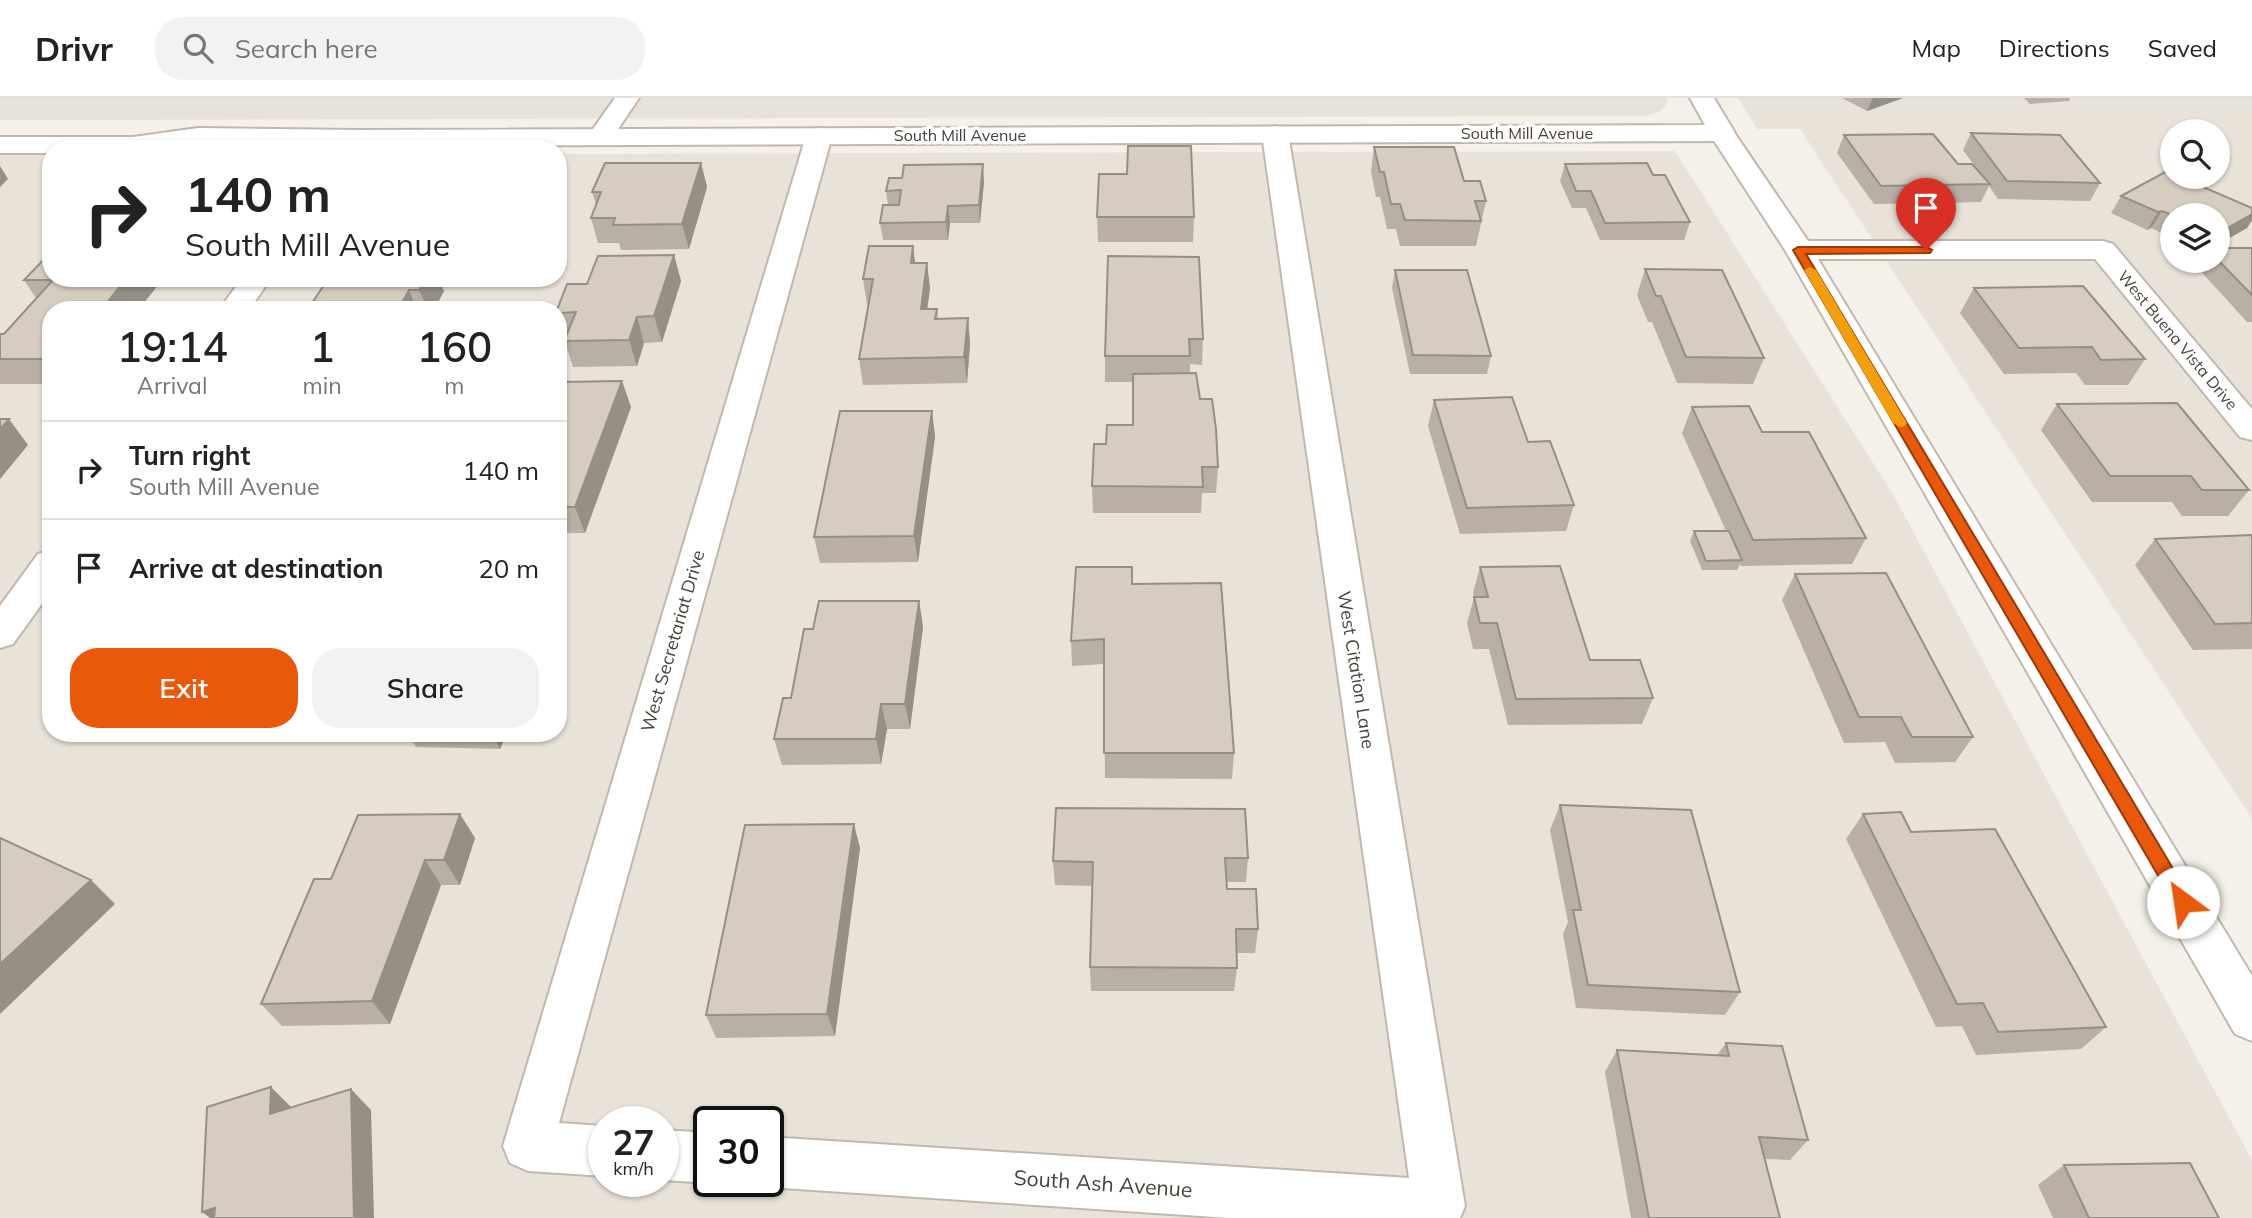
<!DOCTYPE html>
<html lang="en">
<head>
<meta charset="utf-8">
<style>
	:root { --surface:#fff; --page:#f2f2f2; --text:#222; --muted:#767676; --line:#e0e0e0; --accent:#ea580c }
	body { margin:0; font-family:Mulish,sans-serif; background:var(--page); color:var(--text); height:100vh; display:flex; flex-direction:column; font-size:26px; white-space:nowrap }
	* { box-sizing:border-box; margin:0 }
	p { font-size:23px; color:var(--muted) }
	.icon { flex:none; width:38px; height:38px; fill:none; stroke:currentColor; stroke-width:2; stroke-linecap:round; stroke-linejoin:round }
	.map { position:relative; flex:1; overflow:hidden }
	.details { position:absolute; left:42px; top:203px; width:525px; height:441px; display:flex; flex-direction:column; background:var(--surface); border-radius:28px; box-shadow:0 2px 5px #0004 }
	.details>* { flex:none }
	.guide { position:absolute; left:42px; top:42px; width:525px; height:147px; border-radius:28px; box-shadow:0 2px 5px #0004; background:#fff; color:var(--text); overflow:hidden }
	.controls { position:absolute; left:2160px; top:21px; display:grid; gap:14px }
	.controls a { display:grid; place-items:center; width:70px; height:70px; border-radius:50%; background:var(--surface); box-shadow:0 2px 5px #0004; font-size:35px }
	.speed { position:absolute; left:588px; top:1008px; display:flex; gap:14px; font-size:35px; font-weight:700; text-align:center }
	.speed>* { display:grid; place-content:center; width:91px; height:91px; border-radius:50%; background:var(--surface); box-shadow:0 2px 5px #0004; line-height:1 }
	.speed small { font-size:18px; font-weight:400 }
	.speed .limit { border:4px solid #111; border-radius:10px; background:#fff; color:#111 }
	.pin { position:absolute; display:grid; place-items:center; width:60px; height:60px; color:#fff; margin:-72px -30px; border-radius:50% 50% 50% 0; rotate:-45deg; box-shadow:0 0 7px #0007 }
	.pin .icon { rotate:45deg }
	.me { position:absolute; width:77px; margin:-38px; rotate:329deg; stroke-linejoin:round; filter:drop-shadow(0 0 5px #0008) }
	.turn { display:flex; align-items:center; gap:24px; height:147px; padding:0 28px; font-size:32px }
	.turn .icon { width:91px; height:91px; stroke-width:2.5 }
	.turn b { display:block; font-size:49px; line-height:60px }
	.eta { display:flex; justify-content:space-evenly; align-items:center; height:119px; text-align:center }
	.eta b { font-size:42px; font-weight:600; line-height:49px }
	.button { display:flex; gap:14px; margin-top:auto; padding:14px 28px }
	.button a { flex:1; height:80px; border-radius:28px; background:var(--accent); color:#fff; font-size:28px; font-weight:600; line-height:80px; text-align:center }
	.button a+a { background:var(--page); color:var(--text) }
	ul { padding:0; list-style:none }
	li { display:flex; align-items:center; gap:21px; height:98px; padding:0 28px; border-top:2px solid var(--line) }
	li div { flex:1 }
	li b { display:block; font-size:26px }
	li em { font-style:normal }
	header { display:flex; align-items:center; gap:42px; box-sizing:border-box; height:98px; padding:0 35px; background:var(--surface); border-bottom:2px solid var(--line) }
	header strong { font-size:33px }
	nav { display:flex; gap:38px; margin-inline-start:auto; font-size:24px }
	.search { width:490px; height:63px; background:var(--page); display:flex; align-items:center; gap:18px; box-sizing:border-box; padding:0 24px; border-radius:28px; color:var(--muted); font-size:26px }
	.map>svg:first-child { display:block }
</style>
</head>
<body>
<header>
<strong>Drivr</strong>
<div class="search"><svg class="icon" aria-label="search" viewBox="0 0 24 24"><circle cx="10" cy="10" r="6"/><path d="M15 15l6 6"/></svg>Search here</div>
<nav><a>Map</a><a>Directions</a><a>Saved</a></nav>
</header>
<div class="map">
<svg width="2252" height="1120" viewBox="0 0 2252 1120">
	<rect width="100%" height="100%" fill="#f5f1ea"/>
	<!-- residential -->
	<g fill="#e9e2d9" fill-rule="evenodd">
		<path d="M0 0H1666L1667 2 1666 8 1659 14 1645 18 0 22Z"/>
		<path d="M1738 0H2252V721L1800 31H1757ZM2172 33H2217V79H2172ZM2172 117H2217V163H2172Z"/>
		<path d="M1675 53 1894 398 2252 1062V1120H0V57H51V180H558V56ZM51 212H558V635H51ZM604 1024H663V1083H604ZM709 1024H768V1083H709Z"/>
	</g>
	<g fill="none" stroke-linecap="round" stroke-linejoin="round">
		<!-- minor casing -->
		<g stroke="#c1b8ad" stroke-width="4">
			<g id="minor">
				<path d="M615 0H639L610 43 601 46 592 43 588 38Z"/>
				<path d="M1722 27 1731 30 1808 143H2103L2113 146 2252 311V342L2240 339 2095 161H1818L2252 878V943L2235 936 1785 152 1709 35 1713 30Z"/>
				<path d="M1275 28 1284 31 1288 36 1465 1108 1460 1120H1230L768 1089 754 1083H768V1039L1409 1080 1262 36 1266 31Z"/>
				<path d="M819 30 828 33 832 38 559 1025 604 1028V1078L528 1073 510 1065 503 1048 806 38 810 33Z"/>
				<path d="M242 180H271L249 212H219Z"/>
				<path d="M51 452V493L13 546 0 550V508L38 456Z"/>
				<path d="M663 1032 709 1035V1083H713L709 1085 663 1082Z"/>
			</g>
		</g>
		<!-- tertiary casing -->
		<g stroke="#c1b8ad" stroke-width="4">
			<path id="tertiary" d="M1690 0H1714L1735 35 1731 40 1722 43 358 48 198 46 162 51H51V55H0V39H133L198 30 358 32 1705 27Z"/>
		</g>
		<!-- minor -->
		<use href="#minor" fill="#fff" fill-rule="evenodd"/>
		<!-- tertiary -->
		<use href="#tertiary" fill="#fff" fill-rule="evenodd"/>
	</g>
	<!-- wall -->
	<g fill="#b9afa5">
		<path d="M1842 0H1903L1867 13Z"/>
		<path d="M2024 0H2070L2069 3 2030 6Z"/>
		<path d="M1971 35 2100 85 2090 103 1998 101 1989 88 1981 104 1874 106 1837 55 1844 37 1979 74 1963 52Z"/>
		<path d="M1374 49 1464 83 1486 103 1476 148H1400L1396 131H1387L1380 99H1376L1371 73Z"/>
		<path d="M701 65 707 89 689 151 621 152 619 145H598L591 120 596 106 592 94Z"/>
		<path d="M1565 66 1653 77 1690 124 1684 142H1600L1586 110H1572L1560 83Z"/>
		<path d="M984 84 980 125H950L948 142H883L880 125 888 107 886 93Z"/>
		<path d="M2121 98 2252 110V122L2247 130 2217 147V117H2172V140L2151 130 2147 132 2111 115Z"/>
		<path d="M1097 119H1194L1193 144H1098Z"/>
		<path d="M913 148 915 165 930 190 927 211H937L938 221 968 220 970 246 967 285 863 287 859 261 868 207H867L863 181Z"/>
		<path d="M2217 150H2252V224H2247L2196 168 2199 163H2217Z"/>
		<path d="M674 157 681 183 662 244 644 245 637 268 573 269 558 222V212L587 186Z"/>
		<path d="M1108 158 1203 241 1202 267 1190 266V275L1200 301 1218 369 1216 395H1202L1201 415H1093L1092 388 1106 346 1133 327V284H1105V258Z"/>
		<path d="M1645 171 1764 260 1753 286 1677 285 1652 224H1648L1637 197Z"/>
		<path d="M1395 172 1491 258 1487 276H1410L1392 190Z"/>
		<path d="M163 181 138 212H51V286H0V236H4L36 200 24 182Z"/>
		<path d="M326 184 444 193 434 212H315L312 205Z"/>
		<path d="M1974 190 2145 261 2128 287H2085L2076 275 2004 276 1960 215Z"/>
		<path d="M558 284 631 309 585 435H558Z"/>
		<path d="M1434 302 1528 344 1574 407 1566 433 1460 436 1428 328Z"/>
		<path d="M2057 306 2249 392 2228 418H2182L2172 404H2092L2041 332Z"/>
		<path d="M1692 309 1762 334 1866 440 1852 466 1741 468 1740 466 1737 472H1702L1690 443 1694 433H1726L1682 335Z"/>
		<path d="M932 313 935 339 918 464 820 465 814 439Z"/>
		<path d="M2252 437V551L2193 552 2135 467 2155 441Z"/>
		<path d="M1480 469 1590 562 1653 600 1642 626 1508 627 1489 551H1473L1467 525 1474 499 1473 495Z"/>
		<path d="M1795 476 1973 639 1955 664 1895 665 1885 644 1844 645 1782 502Z"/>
		<path d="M1132 486 1234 655 1232 681 1105 680 1104 566 1072 568 1071 543Z"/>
		<path d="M919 503 923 529 910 631H887L881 666 782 667 774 641 791 600 813 531Z"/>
		<path d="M407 635H507L500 651 416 649Z"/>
		<path d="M1560 707 1740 894 1725 917 1576 910 1563 836 1568 824 1550 732Z"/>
		<path d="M1863 716 1911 734 2106 929 2081 951 1976 957 1962 928 1936 929 1846 741Z"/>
		<path d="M475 740 460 787H441L390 926 282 928 261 906 331 781Z"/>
		<path d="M860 750 835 938 716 940 706 917Z"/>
		<path d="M1248 760 1246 784H1226L1227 791 1258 831 1255 855H1237V870L1234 893H1091L1090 869 1093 788 1055 787 1053 763Z"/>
		<path d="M1726 945 1808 1042 1790 1062 1765 1061 1780 1120H1631L1605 974 1617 952 1717 957Z"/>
		<path d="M2064 1067 2219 1120H2053L2038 1087Z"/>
	</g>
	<!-- shaded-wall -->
	<g fill="#968f86">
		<path d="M1873 0H1903L1867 13Z"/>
		<path d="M701 65 707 89 689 151 682 126Z"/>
		<path d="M983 66 984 84 980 125 979 107Z"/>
		<path d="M0 68 8 81 0 89Z"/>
		<path d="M948 108 950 125 948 142 946 124Z"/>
		<path d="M2162 113 2151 130 2147 132 2158 114Z"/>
		<path d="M2252 116V122L2247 130 2217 147V136Z"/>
		<path d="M913 148 916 173 911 165Z"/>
		<path d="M674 157 681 183 662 244 654 218Z"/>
		<path d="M927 165 930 190 924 237 921 211Z"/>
		<path d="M127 180 163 181 138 212H101Z"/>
		<path d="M426 180H438L444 193 434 212H428L419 192Z"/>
		<path d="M409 192 417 212H398Z"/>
		<path d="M637 219 644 245 637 268 629 242Z"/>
		<path d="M968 220 970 246 967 285 964 259Z"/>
		<path d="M622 283 631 309 585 435 575 409Z"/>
		<path d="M932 313 935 339 918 464 914 438Z"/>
		<path d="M9 321 28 347 0 381V331Z"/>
		<path d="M919 503 923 529 910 631 905 606Z"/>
		<path d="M881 606 887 631 881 666 876 641Z"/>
		<path d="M492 635H507L500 651Z"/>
		<path d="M460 716 475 740 460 787 444 762Z"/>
		<path d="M854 726 860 750 835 938 827 916Z"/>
		<path d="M425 762 441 787 390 926 372 903Z"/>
		<path d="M91 782 115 806 0 916V866Z"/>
		<path d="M271 989 293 1011 270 1016Z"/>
		<path d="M351 991 371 1012 374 1120H354Z"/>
		<path d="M215 1110 227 1120H210L202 1114Z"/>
	</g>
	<!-- building -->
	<g fill="#d7ccc0" stroke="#968f86" stroke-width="2">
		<path d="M1971 35 2060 37 2100 85 2007 83Z"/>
		<path d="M1933 36 1958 66H1972L1990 86 1881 88 1844 37Z"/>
		<path d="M1128 48H1191L1194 119H1097L1099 76H1127Z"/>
		<path d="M1374 49H1454L1464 83H1480L1486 103H1475L1481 123 1405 122 1400 106H1391L1384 74H1380Z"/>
		<path d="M605 65H701L682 126 613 127 615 120H591L601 94H592Z"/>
		<path d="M1647 65 1653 77H1665L1690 124 1605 125 1591 93H1576L1565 66Z"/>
		<path d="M983 66 979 107 948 108 946 124 880 125 883 107H899L901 92 886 93 889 80H902L904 67Z"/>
		<path d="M2167 73 2172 75V79H2180L2252 110V116L2217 136V117H2172L2162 113 2158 114 2121 98Z"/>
		<path d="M869 148H913L911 165H927L921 211H937L935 221 968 220 964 259 859 261 873 181H863Z"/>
		<path d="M2217 150H2252V197L2217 161Z"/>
		<path d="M49 156H51V180H127L101 212H51V261H0V236H4L53 182H24Z"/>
		<path d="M674 157 654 218 637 219 629 242 564 243 576 214 558 215V212H557L567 186H587L598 158Z"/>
		<path d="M1108 158 1199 159 1203 241H1189L1190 258H1105Z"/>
		<path d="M1645 171 1722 172 1764 260 1686 259 1661 198H1656Z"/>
		<path d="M1395 172H1467L1491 258 1413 257Z"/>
		<path d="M343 180H426L419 192H409L398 212H320L324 205H312L326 184H340Z"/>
		<path d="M2083 188 2145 261 2101 262 2092 249 2019 250 1974 190Z"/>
		<path d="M1196 275 1200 301H1212L1216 331 1218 369H1202L1203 389 1092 388 1094 346H1106L1107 327H1133V276Z"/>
		<path d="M622 283 575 409H558V284Z"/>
		<path d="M1512 299 1528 344 1550 343 1574 407 1467 410 1434 302Z"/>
		<path d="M2177 305 2249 392H2202L2191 378H2110L2057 306Z"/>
		<path d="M1749 308 1762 334H1809L1866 440 1753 442 1692 309Z"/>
		<path d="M840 313H932L914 438 814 439Z"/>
		<path d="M0 321H9L0 331Z"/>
		<path d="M1694 433H1729L1742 462 1706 463Z"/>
		<path d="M2252 437V525L2215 526 2155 441Z"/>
		<path d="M1560 468 1590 562H1640L1653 600 1516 601 1497 525H1480L1474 499H1488L1480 469Z"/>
		<path d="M1076 469H1132V486L1221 485 1234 655H1104V541L1071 543Z"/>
		<path d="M1886 475 1973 639H1912L1901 619H1859L1795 476Z"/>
		<path d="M819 503H919L905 606H881L876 641H774L783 600H791L804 531H813Z"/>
		<path d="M1560 707 1691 712 1740 894 1588 887 1573 812H1581Z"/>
		<path d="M1056 710 1245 711 1248 760H1225L1227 791H1256L1258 831H1236L1237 870 1090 869 1093 764 1053 763Z"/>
		<path d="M1901 714 1911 734 1995 731 2106 929 1998 934 1983 905 1957 906 1863 716Z"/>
		<path d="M460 716 444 762H425L372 903 261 906 314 781H331L358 717Z"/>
		<path d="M854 726 827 916 706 917 745 727Z"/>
		<path d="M0 740 91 782 0 866Z"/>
		<path d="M1726 945 1782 948 1808 1042 1759 1039 1780 1120H1649L1617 952 1729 958Z"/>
		<path d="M271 989 270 1016 351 991 354 1120H214L215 1110 202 1114 207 1009Z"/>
		<path d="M2190 1065 2219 1120H2089L2064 1067Z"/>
	</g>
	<!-- route -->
	<path fill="#ea580c" stroke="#983908" stroke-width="2" d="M1926 149 1932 152 1930 155 1806 156 2190 799 2193 804 2190 810 2183 812 2177 810 1793 152 1798 149Z"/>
	<!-- slow -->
	<path fill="#f59e0b" d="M1810 169 1816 172 1907 325 1905 328 1900 329 1893 325 1804 172Z"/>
	<g text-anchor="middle" stroke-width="7" stroke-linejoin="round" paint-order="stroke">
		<!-- far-street labels -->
		<g font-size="16" fill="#494138" stroke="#fff">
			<text x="1527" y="41">South Mill Avenue</text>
			<text x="960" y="43">South Mill Avenue</text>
			<text transform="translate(2178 242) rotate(50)" y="6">West Buena Vista Drive</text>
		</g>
		<!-- street labels -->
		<g font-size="18" fill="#494138" stroke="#fff">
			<text transform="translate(673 543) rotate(-74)" y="6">West Secretariat Drive</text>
			<text transform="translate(1356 572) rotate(81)" y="6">West Citation Lane</text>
		</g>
		<!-- near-street labels -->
		<g font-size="21" fill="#494138" stroke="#fff">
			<text transform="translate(1103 1086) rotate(4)" y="7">South Ash Avenue</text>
		</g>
	</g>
</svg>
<div class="controls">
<a><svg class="icon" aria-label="search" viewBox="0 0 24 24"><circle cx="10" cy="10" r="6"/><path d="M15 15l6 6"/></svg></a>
<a><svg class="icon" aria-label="layers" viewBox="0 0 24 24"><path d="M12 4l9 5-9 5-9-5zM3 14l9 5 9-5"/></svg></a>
</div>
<div class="speed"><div>27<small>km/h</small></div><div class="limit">30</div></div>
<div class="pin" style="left:1926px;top:152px;background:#d93025"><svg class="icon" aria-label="arrive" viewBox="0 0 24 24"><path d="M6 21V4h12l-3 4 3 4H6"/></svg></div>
<svg class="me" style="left:2183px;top:804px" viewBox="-20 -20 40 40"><circle r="19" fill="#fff"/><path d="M0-13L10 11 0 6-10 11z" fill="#ea580c"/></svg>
<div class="guide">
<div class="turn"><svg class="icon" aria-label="right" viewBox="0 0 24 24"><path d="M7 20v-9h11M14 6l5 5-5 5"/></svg><div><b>140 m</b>South Mill Avenue</div></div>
</div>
<section class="details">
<div class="eta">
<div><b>19:14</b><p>Arrival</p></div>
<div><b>1</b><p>min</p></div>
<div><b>160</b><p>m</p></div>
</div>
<ul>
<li><svg class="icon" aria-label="right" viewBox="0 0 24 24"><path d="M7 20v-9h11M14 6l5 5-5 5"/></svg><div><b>Turn right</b><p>South Mill Avenue</p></div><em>140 m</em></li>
<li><svg class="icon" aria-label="arrive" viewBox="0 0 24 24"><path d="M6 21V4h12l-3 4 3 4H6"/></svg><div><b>Arrive at destination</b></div><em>20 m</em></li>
</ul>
<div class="button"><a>Exit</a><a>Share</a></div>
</section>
</div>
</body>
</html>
